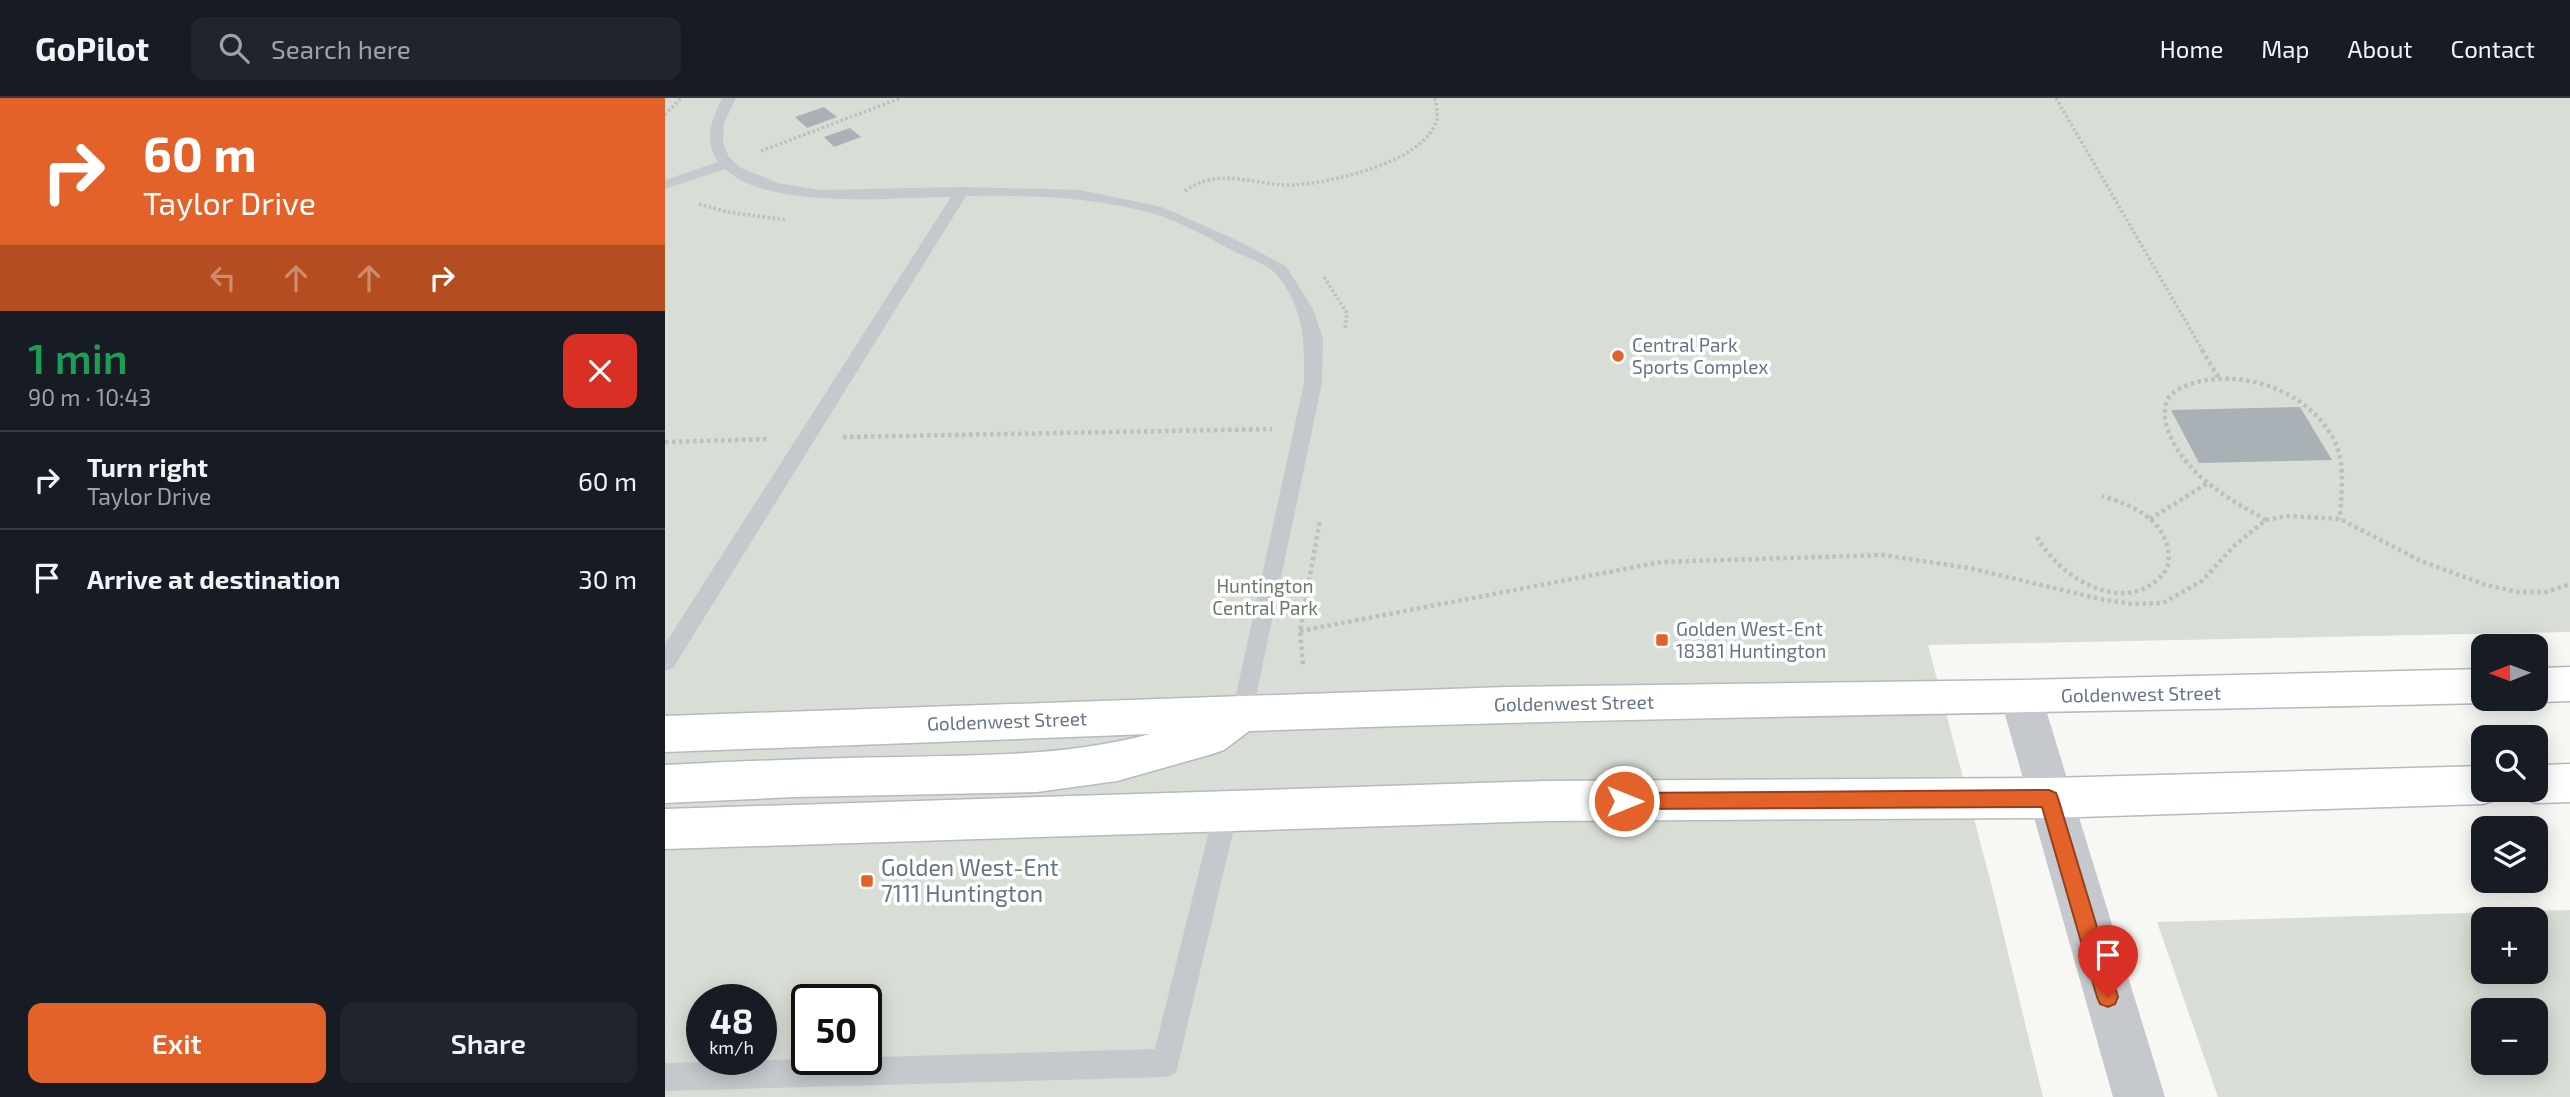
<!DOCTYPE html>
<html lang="en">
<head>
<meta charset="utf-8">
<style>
	:root { --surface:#171b24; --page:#20242c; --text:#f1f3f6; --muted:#9ea1a6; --line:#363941; --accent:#e26229 }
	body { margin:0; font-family:"Exo 2",sans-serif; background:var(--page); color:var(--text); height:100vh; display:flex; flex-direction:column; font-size:26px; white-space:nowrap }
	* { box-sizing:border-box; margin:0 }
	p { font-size:23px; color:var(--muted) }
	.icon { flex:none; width:38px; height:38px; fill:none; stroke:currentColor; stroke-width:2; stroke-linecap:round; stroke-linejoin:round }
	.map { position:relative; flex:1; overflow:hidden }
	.details { display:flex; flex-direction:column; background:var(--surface); width:665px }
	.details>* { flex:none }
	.guide { background:#e26229; color:#fff; overflow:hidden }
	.needle { width:46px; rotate:269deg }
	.controls { position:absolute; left:1806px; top:536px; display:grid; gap:14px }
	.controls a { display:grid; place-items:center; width:77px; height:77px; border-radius:14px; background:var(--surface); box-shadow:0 4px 18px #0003; font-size:35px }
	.speed { position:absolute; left:21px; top:886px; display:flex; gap:14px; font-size:35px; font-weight:700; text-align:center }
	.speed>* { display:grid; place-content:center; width:91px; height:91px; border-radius:50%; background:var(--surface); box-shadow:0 4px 18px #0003; line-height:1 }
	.speed small { font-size:18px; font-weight:400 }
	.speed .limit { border:4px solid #111; border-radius:10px; background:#fff; color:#111 }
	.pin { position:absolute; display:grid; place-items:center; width:60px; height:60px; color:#fff; margin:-72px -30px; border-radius:50% 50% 50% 0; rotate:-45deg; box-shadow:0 0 7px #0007 }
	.pin .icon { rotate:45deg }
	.me { position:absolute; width:77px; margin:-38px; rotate:90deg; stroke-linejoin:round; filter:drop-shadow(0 0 5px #0008) }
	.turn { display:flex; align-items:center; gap:24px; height:147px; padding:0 28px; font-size:32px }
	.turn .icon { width:91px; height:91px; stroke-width:2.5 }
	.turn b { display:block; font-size:49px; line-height:60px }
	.lanes { display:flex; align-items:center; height:66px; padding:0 28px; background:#0003; justify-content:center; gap:35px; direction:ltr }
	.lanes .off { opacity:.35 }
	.round { display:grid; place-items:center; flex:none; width:74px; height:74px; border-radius:14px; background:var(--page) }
	.headline { display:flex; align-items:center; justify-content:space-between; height:119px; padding:0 28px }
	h1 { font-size:42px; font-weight:600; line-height:52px; color:#1e9e55 }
	.primary-button { display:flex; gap:14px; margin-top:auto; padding:14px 28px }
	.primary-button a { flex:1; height:80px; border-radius:14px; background:var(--accent); color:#fff; font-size:28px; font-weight:600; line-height:80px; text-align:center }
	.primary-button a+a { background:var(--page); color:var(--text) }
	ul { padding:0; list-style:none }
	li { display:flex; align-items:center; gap:21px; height:98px; padding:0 28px; border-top:2px solid var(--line) }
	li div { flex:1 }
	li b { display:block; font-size:26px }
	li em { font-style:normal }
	header { display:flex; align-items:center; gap:42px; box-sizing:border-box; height:98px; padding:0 35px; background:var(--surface); border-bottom:2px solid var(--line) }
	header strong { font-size:33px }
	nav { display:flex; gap:38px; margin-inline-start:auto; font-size:24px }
	.search { width:490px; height:63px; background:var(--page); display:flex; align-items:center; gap:18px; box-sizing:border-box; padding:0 24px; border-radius:14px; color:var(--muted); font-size:26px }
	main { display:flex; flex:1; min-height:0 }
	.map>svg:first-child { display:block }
</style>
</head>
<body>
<header>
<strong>GoPilot</strong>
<div class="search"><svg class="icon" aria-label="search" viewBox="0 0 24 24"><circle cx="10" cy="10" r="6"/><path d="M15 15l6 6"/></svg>Search here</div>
<nav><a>Home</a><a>Map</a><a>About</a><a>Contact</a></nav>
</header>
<main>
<section class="details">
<div class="guide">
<div class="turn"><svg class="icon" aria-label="right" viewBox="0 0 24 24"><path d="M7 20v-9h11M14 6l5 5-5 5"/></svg><div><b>60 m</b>Taylor Drive</div></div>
<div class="lanes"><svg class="icon off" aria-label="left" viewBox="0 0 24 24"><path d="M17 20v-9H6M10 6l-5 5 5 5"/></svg><svg class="icon off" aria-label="ahead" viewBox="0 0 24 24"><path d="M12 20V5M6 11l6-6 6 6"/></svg><svg class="icon off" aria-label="ahead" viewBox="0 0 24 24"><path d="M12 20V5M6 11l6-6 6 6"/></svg><svg class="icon" aria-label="right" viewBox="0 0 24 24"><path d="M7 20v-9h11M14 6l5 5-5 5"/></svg></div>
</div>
<div class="headline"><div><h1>1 min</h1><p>90 m · 10:43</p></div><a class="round" style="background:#d93025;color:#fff"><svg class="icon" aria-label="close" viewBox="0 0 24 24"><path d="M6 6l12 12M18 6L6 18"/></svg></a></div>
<ul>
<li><svg class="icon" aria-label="right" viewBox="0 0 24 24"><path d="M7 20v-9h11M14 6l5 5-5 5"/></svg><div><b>Turn right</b><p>Taylor Drive</p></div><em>60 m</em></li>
<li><svg class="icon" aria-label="arrive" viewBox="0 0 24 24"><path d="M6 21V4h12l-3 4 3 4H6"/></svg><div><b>Arrive at destination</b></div><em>30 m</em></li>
</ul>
<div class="primary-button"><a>Exit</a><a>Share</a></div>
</section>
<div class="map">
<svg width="1905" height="999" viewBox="0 0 1905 999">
	<rect width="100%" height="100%" fill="#f7f7f4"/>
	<!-- green -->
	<g fill="#d8ded5" fill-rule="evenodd">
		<path d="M0 0H1905V534L1263 547 1327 789 1378 999H0ZM37 901H96V961H37ZM142 901H201V961H142Z"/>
		<path d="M1905 812V999H1553L1492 824ZM1818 821H1871V873H1818ZM1818 912H1871V964H1818Z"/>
	</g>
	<!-- building -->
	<g fill="#a9b1b7">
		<path d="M159 9 172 19 142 30 130 19Z"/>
		<path d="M185 30 196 39 169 49 159 39Z"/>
		<path d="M1635 309 1667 362 1534 365 1506 312Z"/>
	</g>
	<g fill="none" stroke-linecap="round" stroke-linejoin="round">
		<!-- secondary casing -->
		<g stroke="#b5babf" stroke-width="3">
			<g id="secondary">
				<path d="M1905 569V603L1871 604 1860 600H1871V570Z"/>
				<path d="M1818 571V600H1832L1818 605C1407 615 995 618 584 633L559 652 544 657 452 683 372 694 129 699 0 705V667C79 663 157 660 236 659 320 657 403 658 485 636L0 654V618L842 589 1356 582Z"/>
				<path d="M1905 666V704L1871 705 1856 700 1852 691H1871V667Z"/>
				<path d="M1818 668V691H1838L1833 701 1818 706 1384 720 879 723 0 751V711L879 683 1384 680Z"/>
			</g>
		</g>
		<!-- path-far1 -->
		<g stroke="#bdbfc1" stroke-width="3.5" stroke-dasharray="2.5 2.5" stroke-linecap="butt">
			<path d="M1391 0 1538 253"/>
			<path d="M0 17 16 0"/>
			<path d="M96 53 236 0"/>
			<path d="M520 93C556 67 591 89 630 87 668 84 761 64 772 21 773 15 771 6 770 0"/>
			<path d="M34 106 62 114 122 122"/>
			<path d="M659 179 682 215 680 230"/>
		</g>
		<!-- path -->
		<g stroke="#bdbfc1" stroke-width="4.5" stroke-dasharray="3.5 3.5" stroke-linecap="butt">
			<path d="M1537 252 1555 282"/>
			<path d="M178 339 607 331"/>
			<path d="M0 344 105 341"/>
			<path d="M1485 421 1543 385"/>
			<path d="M1601 422C1560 399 1519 376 1502 330 1499 320 1498 308 1504 299 1513 289 1529 284 1542 282 1590 275 1646 297 1669 342 1681 366 1676 395 1675 421"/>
			<path d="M1372 439C1393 478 1458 520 1497 477 1505 469 1505 458 1502 447 1494 418 1464 406 1437 398"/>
			<path d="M635 533 996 464 1218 457 1304 470 1435 501 1467 506 1498 505 1537 483 1571 446 1601 422 1622 418 1675 421 1756 463 1821 487 1853 494H1881L1905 486"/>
			<path d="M638 566 635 533 655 422"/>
		</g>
		<!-- service -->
		<g fill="#c5c8cc" fill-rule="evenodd">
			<path d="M57 0H71L59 25 58 45 64 59 76 70 113 85 154 92 297 89 415 92 497 109 571 142 621 168 648 211 658 241 657 285 586 622 578 625 570 622 567 615 639 285C640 244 639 208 610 175 601 165 580 159 568 153 543 139 513 123 486 115 425 98 364 97 301 98L8 570 0 573V546L286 99C228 99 105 113 60 71L0 91V82L53 64C38 41 47 22 57 0Z"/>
			<path d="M561 702 570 705 573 713 511 975 501 979 0 993V965L490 951 549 713 552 705Z"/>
		</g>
		<!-- minor -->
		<path fill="#c5c8cc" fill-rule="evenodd" d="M1356 582 1371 587 1377 599 1500 999H1448L1335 599 1341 587Z"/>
		<!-- secondary -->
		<use href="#secondary" fill="#fff" fill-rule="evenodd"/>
	</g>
	<!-- route -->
	<path fill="#e26229" stroke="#93401b" stroke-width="2" d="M1384 692 1391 695 1393 700 1453 899 1450 906 1443 909 1435 906 1432 899 1377 709 959 711 953 709 950 703 953 697 959 695Z"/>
	<!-- markers -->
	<g fill="#e26229" stroke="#fff" stroke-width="2.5">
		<circle cx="953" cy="258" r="7"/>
		<rect x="990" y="535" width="14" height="14" rx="3.5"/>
		<rect x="195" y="776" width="14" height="14" rx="3.5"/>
	</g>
	<g text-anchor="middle" stroke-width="7" stroke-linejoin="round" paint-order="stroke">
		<!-- poi labels -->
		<g font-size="19" fill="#667585" stroke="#fff" text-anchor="start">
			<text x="967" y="254">Central Park<tspan x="967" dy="22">Sports Complex</tspan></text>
			<text x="1011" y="538">Golden West-Ent<tspan x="1011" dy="22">18381 Huntington</tspan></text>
		</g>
		<!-- park labels -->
		<g font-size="19" fill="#687c65" stroke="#fff">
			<text x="600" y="495">Huntington<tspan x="600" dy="22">Central Park</tspan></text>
		</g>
		<!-- street labels -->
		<g font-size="19" fill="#667585" stroke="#fff">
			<text transform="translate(1476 596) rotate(-1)" y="7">Goldenwest Street</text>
			<text transform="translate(909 605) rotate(-1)" y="7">Goldenwest Street</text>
			<text transform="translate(342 623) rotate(-2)" y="7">Goldenwest Street</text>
		</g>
		<!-- near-poi labels -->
		<g font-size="23" fill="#667585" stroke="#fff" text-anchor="start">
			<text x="216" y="778">Golden West-Ent<tspan x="216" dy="26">7111 Huntington</tspan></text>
		</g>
	</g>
</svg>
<div class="controls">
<a><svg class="needle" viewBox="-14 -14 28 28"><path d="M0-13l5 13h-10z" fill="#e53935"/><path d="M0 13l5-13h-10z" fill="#9ea1a6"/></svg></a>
<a><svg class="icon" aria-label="search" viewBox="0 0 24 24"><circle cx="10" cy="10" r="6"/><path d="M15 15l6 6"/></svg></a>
<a><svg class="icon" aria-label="layers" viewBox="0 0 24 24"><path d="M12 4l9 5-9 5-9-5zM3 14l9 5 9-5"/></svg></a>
<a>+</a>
<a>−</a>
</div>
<div class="speed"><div>48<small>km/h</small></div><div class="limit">50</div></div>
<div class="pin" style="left:1443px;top:899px;background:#d93025"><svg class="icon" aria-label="arrive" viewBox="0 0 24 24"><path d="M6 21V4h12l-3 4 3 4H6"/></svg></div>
<svg class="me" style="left:959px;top:703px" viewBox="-20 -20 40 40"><circle r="17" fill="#e26229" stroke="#fff" stroke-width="3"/><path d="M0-11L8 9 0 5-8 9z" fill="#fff"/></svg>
</div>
</main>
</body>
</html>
